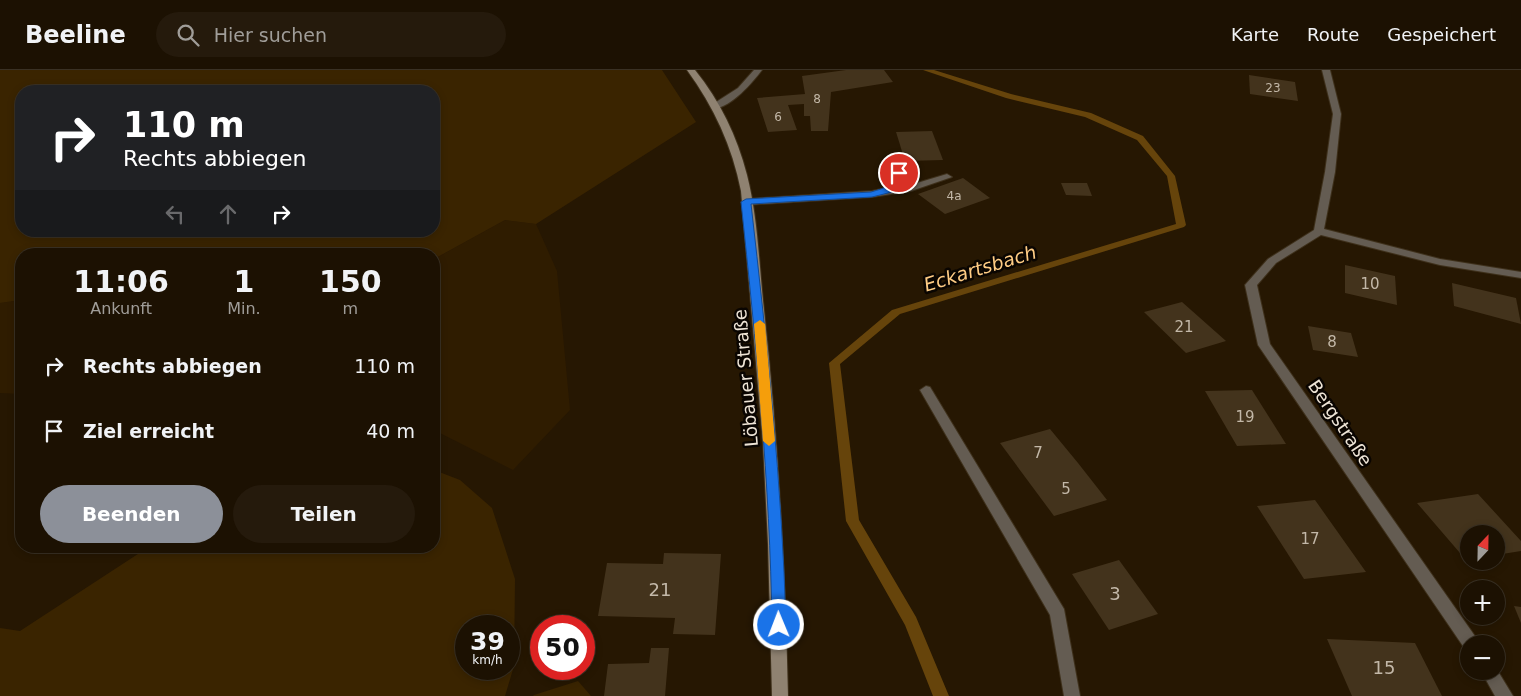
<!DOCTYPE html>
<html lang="de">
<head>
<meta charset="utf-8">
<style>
	:root { --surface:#1c1102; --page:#251a0c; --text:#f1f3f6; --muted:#a09d99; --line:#3a3124; --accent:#8c9099 }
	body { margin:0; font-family:"DejaVu Sans",sans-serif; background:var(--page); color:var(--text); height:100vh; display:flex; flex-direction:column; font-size:19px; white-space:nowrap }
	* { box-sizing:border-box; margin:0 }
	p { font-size:16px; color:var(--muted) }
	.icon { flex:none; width:28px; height:28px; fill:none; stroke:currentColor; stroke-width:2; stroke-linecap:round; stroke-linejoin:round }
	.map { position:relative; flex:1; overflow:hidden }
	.side { position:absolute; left:15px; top:178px; width:425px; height:305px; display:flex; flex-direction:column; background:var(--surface); border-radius:20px; box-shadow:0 2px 8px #0003,0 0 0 1px var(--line) }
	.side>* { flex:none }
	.banner { position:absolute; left:15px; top:15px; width:425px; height:152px; border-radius:20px; box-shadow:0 2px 8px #0003,0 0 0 1px var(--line); background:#202124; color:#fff; overflow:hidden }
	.needle { width:32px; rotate:22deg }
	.buttons { position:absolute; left:1460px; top:455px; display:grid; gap:10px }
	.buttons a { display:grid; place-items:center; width:45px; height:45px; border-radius:50%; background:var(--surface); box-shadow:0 2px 8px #0003,0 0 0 1px var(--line); font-size:25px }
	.speed { position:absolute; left:455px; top:545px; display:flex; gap:10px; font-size:25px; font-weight:700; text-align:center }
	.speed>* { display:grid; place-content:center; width:65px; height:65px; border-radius:50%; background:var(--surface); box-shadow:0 2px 8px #0003,0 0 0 1px var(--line); line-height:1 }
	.speed small { font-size:12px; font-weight:400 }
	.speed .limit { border:8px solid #d22; background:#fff; color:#111 }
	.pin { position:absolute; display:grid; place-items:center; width:42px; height:42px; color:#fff; margin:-21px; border:2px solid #fff; border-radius:50%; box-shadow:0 1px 5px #0007 }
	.me { position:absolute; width:55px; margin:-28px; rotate:359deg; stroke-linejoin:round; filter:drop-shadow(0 0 4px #0008) }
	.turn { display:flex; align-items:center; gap:18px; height:105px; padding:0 25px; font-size:22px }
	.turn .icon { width:65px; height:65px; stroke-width:2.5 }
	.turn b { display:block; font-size:35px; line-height:42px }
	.lanes { display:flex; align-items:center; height:48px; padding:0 25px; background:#0003; justify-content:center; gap:25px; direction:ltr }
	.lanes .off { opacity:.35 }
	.eta { display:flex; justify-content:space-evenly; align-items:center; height:85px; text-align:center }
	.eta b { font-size:30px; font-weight:600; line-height:35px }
	.cta { display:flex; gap:10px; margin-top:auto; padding:10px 25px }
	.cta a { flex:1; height:58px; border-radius:30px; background:var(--accent); color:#fff; font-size:20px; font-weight:600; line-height:58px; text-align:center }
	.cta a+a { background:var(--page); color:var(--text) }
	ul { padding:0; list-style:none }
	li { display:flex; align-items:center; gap:15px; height:65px; padding:0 25px }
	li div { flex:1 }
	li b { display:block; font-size:19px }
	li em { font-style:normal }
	header { display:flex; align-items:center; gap:30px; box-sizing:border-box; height:70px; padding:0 25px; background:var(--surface); border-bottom:1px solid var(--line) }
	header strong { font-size:24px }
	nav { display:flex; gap:28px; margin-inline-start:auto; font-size:18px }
	.search { width:350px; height:45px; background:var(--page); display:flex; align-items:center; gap:12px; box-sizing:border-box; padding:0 18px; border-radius:28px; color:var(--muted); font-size:19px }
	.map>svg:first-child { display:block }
</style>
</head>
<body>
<header>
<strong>Beeline</strong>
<div class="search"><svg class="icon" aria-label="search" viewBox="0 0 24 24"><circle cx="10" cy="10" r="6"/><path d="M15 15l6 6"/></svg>Hier suchen</div>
<nav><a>Karte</a><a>Route</a><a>Gespeichert</a></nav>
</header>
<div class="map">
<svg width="1521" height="626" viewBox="0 0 1521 626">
	<rect width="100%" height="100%" fill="#261702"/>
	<!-- built -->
	<g fill="#2f1c00">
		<path d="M505 150 536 154 557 201 570 340 513 400 434 360V189Z"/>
		<path d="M21 230V324L0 323V233Z"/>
	</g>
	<!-- green -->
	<g fill="#3a2400" fill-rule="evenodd">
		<path d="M0 0H662L696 52 536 154 505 150 434 189V184H21V230L0 233ZM21 21H434V161H21Z"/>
		<path d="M434 400 460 410 492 438 515 509 514 596 505 626H0V558L20 561 141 482 146 476H434ZM466 556H509V599H466Z"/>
		<path d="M578 611 591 626H533L534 625Z"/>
	</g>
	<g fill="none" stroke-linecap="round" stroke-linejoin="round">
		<!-- stream -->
		<path fill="#66440b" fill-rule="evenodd" d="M923 0H934L1011 24 1091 43 1143 66 1175 106 1186 155 1184 157 900 244 840 294 859 450 916 547 949 626H933L905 555 846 451 829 293 892 240 1176 154 1167 106 1137 70 1085 47 1006 28Z"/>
	</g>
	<!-- building -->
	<g fill="#43331c">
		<path d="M846 0H884L893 12 831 22 828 61H811L810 46H804V34L788 35 797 60 768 62 757 28 805 24 802 6Z"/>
		<path d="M1249 5 1295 12 1298 31 1250 24Z"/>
		<path d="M932 61 943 90 905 91 896 62Z"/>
		<path d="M963 108 990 128 945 144 918 124Z"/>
		<path d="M1061 113H1087L1092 126 1066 125Z"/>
		<path d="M1345 195 1395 206 1397 235 1345 223Z"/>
		<path d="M1452 213 1516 228 1521 254 1454 236Z"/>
		<path d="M1182 232 1226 271 1186 283 1144 242Z"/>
		<path d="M1308 256 1351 263 1358 287 1313 280Z"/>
		<path d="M1252 320 1286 374 1237 376 1205 321Z"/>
		<path d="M1050 359 1078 393 1107 430 1054 446 1000 373Z"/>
		<path d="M1478 424 1521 471V481L1496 485V464H1469V490H1466L1417 433Z"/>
		<path d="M1315 430 1366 502 1304 509 1257 436Z"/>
		<path d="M664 483 721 484 715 565 673 564 675 548 598 546 607 493 663 494Z"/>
		<path d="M1119 490 1158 544 1109 560 1072 504Z"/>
		<path d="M1514 536 1521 537V553Z"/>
		<path d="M1327 569 1415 573 1442 626H1352Z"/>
		<path d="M651 578H669L665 626H604L608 594 649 593Z"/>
	</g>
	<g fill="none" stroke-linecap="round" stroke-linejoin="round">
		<!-- lane casing -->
		<g stroke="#3e301b" stroke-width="2">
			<g id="lane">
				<path d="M895 85 900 88C902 99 904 107 897 117L907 116 947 104 952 107 911 121 872 127 746 135 741 132 746 129 872 121 886 118 892 105 890 88Z"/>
				<path d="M926 316 930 317 1064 539 1080 626H1064L1050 545 920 320Z"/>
			</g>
		</g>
		<!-- street casing -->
		<g stroke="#3e301b" stroke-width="2">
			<g id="street">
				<path d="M754 0H762C753 12 729 40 713 38V34L738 18Z"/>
				<path d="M1322 0H1330L1341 44 1335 102 1324 159 1440 189 1521 202V208L1440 195 1321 165 1276 193 1257 215 1270 274 1477 569 1479 574H1469V581L1465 579 1258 275 1245 215 1268 189 1314 160 1325 102 1333 44Z"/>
				<path d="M1496 598 1513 626H1495L1481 601H1496Z"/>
			</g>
		</g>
		<!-- secondary casing -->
		<g stroke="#3e301b" stroke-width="2">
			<path id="secondary" d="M687 0H695C720 31 737 66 747 105 758 148 759 195 764 240 778 368 785 497 788 626H772L768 474 763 373 741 121C732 76 714 37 687 0Z"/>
		</g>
		<!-- lane -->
		<use href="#lane" fill="#645c52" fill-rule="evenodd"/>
		<!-- street -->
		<use href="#street" fill="#645c52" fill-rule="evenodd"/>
		<!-- secondary -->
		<use href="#secondary" fill="#8f8271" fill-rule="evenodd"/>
	</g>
	<!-- route -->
	<path fill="#1a73e8" stroke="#114b97" d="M899 101 903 103 901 113 892 122 872 127 751 134C767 274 782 414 786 555L784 559 779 561 774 559 772 555C770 413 756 272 741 132L746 129 871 122C888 117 889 117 896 102Z"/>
	<!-- slow -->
	<path fill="#f59e0b" d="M760 250 765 254 775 371 769 376 763 371 754 254Z"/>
	<g text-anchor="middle" stroke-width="5" stroke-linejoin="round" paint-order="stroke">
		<!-- far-number labels -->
		<g font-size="12" fill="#c3b8a8">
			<text x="1273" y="22">23</text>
			<text x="817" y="33">8</text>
			<text x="778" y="51">6</text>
			<text x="954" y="130">4a</text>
		</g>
		<!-- number labels -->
		<g font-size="15" fill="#c3b8a8">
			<text x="1370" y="219">10</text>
			<text x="1184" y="262">21</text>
			<text x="1332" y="277">8</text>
			<text x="1245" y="352">19</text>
			<text x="1038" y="388">7</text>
			<text x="1066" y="424">5</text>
			<text x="1310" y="474">17</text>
		</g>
		<!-- street labels -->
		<g font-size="18" fill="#eee4d6" stroke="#0a0501">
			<text transform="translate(746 308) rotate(-95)" y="6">Löbauer Straße</text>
			<text transform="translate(1340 353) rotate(56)" y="6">Bergstraße</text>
		</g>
		<!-- near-number labels -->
		<g font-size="18" fill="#c3b8a8">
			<text x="660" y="526">21</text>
			<text x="1115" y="530">3</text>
			<text x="1384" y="604">15</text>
		</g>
		<!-- water labels -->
		<g font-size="19" font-style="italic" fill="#ffcc84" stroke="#0a0501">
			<text transform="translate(980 198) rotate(-17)" y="7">Eckartsbach</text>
		</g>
	</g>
</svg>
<div class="buttons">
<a><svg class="needle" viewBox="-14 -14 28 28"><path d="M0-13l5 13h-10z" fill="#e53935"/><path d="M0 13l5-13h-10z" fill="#a09d99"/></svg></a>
<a>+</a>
<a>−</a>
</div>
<div class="speed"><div>39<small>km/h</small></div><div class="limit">50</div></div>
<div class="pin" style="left:899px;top:103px;background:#d93025"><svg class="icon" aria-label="arrive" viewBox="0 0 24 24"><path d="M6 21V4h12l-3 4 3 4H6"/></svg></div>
<svg class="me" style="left:779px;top:555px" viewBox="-20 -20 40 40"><circle r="17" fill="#1a73e8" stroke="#fff" stroke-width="3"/><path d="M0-11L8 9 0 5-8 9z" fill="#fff"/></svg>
<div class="banner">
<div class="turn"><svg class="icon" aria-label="right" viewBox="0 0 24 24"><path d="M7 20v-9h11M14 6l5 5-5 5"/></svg><div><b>110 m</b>Rechts abbiegen</div></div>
<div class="lanes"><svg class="icon off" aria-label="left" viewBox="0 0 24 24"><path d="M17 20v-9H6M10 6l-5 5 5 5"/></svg><svg class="icon off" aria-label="ahead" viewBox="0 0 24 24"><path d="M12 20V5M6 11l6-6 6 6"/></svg><svg class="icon" aria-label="right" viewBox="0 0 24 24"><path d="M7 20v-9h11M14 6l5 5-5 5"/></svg></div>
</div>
<section class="side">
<div class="eta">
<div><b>11:06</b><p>Ankunft</p></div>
<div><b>1</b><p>Min.</p></div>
<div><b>150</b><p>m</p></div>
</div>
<ul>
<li><svg class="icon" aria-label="right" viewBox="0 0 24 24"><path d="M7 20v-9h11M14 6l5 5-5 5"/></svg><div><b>Rechts abbiegen</b></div><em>110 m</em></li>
<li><svg class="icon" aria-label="arrive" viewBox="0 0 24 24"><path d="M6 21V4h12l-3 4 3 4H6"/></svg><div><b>Ziel erreicht</b></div><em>40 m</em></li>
</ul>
<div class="cta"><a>Beenden</a><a>Teilen</a></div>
</section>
</div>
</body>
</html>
